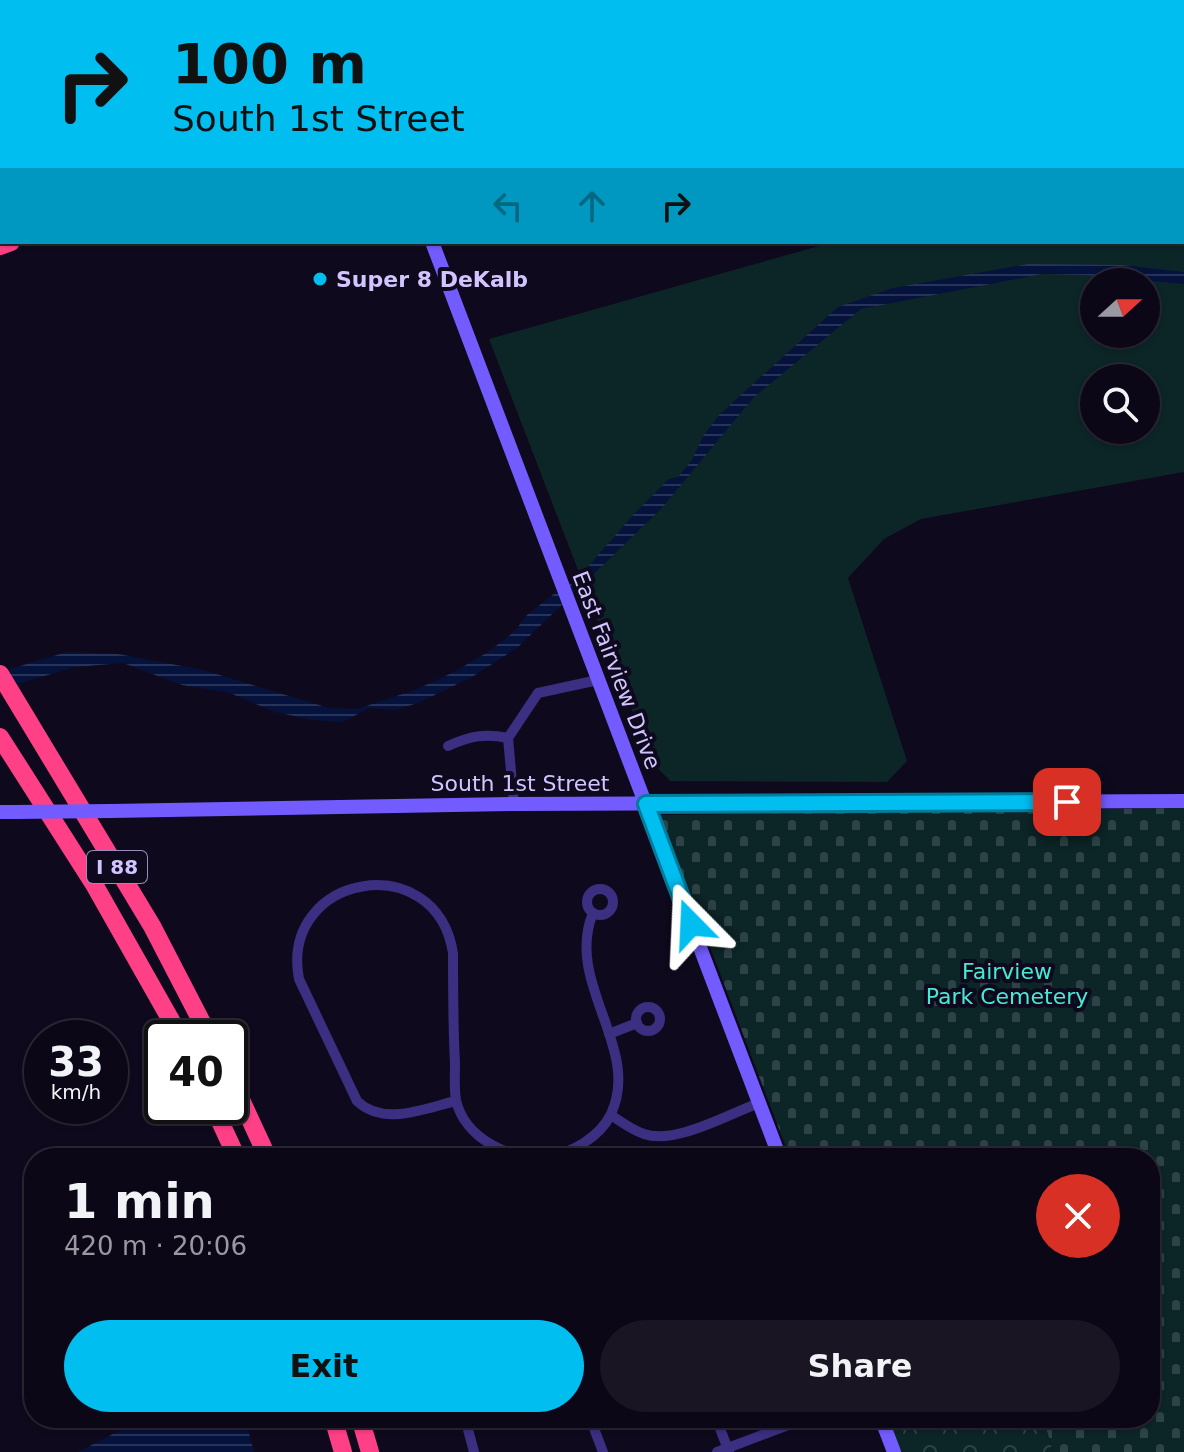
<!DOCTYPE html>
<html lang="en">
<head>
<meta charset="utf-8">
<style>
	:root { --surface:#0b0716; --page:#191523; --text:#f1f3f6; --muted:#9a99a1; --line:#2b2835; --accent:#00bef0 }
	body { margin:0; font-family:"DejaVu Sans",sans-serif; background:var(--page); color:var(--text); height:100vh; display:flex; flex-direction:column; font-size:30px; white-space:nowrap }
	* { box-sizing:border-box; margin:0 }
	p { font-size:26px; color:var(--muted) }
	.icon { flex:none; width:44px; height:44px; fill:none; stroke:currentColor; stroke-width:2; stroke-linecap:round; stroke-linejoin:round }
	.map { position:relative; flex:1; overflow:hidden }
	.sheet { position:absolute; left:24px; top:1148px; width:1136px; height:280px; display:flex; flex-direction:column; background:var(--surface); border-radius:32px; box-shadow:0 2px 6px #0004,0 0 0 2px var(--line) }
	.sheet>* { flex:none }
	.banner { position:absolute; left:0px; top:0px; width:1184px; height:244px; box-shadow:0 2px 6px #0004,0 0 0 2px var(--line); background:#00bef0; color:#111; overflow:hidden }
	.needle { width:52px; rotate:69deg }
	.fabs { position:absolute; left:1080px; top:268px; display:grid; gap:16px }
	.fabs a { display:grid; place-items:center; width:80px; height:80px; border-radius:50%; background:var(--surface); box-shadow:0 2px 6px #0004,0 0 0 2px var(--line); font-size:40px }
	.speed { position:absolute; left:24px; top:1020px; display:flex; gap:16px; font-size:40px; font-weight:700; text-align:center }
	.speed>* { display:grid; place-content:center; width:104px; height:104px; border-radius:50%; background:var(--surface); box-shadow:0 2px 6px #0004,0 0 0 2px var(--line); line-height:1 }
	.speed small { font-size:20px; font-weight:400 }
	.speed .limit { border:4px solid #111; border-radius:12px; background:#fff; color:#111 }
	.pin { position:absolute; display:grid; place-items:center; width:68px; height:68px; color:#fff; margin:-34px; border-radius:16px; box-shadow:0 4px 12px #0006 }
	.me { position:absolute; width:88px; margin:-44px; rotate:339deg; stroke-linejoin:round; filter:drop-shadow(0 0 6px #0008) }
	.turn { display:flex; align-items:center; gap:28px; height:168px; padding:0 40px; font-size:36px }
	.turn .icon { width:104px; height:104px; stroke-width:2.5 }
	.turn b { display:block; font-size:56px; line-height:68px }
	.lanes { display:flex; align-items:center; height:76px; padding:0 40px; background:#0003; justify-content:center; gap:40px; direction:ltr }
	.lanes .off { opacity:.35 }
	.round { display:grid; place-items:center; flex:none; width:84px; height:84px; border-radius:42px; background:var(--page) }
	.headline { display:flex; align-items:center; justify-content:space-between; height:136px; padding:0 40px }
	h1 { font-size:48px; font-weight:600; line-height:60px }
	.action { display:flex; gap:16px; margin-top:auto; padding:16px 40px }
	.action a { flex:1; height:92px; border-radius:48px; background:var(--accent); color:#111; font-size:32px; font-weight:600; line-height:92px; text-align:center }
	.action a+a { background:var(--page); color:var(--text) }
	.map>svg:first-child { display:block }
</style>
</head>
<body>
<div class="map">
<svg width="1184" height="1452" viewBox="0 0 1184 1452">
	<defs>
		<pattern id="cemetery-stones" width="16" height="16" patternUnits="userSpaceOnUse" patternTransform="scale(2)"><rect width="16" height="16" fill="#0c2527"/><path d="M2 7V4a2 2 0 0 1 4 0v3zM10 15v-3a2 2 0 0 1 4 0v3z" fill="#2e4347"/></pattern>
		<pattern id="park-crowns" width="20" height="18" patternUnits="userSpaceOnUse" patternTransform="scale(2)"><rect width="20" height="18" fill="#0c2527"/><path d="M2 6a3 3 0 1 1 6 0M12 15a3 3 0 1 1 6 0" fill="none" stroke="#2e4347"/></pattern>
		<pattern id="water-rules" width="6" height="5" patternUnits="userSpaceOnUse" patternTransform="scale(2)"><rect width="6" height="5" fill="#04123c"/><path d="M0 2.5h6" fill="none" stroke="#283359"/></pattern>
	</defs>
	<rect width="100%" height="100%" fill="#0f091d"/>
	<!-- green -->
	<path fill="#0c2527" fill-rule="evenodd" d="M1184 143V472L921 519 884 539 848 578 907 761 887 782 670 781 652 762 489 339 833 242H1182ZM1094 282H1146V334H1094ZM1094 378H1146V430H1094Z"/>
	<!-- cemetery -->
	<path fill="url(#cemetery-stones)" d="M1184 808V1452H1053L1043 1418H1150V1158H790L660 815Z"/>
	<!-- park -->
	<path fill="url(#park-crowns)" d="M888 1418H1043L1053 1452H901Z"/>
	<!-- water -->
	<g fill="url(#water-rules)">
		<path d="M1028 264 1123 265 1184 272V284L1086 275 1042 274 861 309 754 397 661 509 517 648 472 677 418 703 395 710 370 708 342 722 313 720 275 712 230 693 182 685 123 663 75 667 0 689V672L67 652 118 654 203 670 329 708 357 709 415 690 454 672 488 652 514 632 527 615 586 569 634 514 669 479 678 477 692 460 703 436 720 414 838 307 893 288Z"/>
		<path d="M144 1418H245L254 1452H78Z"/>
	</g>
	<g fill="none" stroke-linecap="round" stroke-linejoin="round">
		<!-- street -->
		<g stroke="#3b2f81" stroke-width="10">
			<path d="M338 0 339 2"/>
			<path d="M508 738 538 693 598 680"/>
			<path d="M448 746C470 736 485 733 508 738L514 804"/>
			<circle cx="600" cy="902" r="13"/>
			<circle cx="648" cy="1019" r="12"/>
			<path d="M609 1034 637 1023"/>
			<path d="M456 1101C425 1108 384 1127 357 1101L299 979C279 874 436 846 453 953 453 990 453 1027 455 1063 455 1075 454 1089 456 1100 464 1138 512 1162 547 1157 572 1153 600 1137 611 1114 642 1048 564 983 593 913"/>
			<path d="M611 1115C621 1122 632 1130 644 1134 675 1145 729 1114 759 1103"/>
			<path d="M465 1418 474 1452"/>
			<path d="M590 1418 603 1452"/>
			<path d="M716 1418 729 1452"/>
			<path d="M717 1452 807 1418"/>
		</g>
		<!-- secondary -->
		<g stroke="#725cff" stroke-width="14">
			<path d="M634 2 639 0"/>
			<path d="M432 242 780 1158"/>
			<path d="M110 811 514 804 1184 801"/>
			<path d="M0 812H15"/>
			<path d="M881 1418 894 1452"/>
		</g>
		<!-- highway -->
		<g stroke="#ff4087" stroke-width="18">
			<path d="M0 201 2 200"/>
			<path d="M0 218 2 217"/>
			<path d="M0 246 11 242"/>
			<path d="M0 674 152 926 210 1038"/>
			<path d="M0 737 95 886 181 1038"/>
			<path d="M230 1076 268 1158"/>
			<path d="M213 1106 237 1158"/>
			<path d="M333 1418 343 1452"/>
			<path d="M360 1418 370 1452"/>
		</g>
		<!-- secondary-bridge -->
		<path stroke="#725cff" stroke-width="14" d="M15 812 110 811"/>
	</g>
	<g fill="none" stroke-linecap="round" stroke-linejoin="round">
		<!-- route casing -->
		<g stroke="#007c9c" stroke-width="20">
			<path id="route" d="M691 924 646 804 1067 802"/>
		</g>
		<!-- route -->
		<use href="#route" stroke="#00bef0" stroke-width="14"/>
	</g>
	<!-- markers -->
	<circle fill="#00bef0" stroke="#0f091d" stroke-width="3" cx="320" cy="279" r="8"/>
	<g text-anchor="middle" stroke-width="8" stroke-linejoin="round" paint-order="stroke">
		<!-- shield labels -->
		<rect fill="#0f091d" stroke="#988dbb" stroke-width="2" x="87" y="851" width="60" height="32" rx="6"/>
		<g font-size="20" font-weight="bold" fill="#d2c5ff">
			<text x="117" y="874">I 88</text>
		</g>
		<!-- poi labels -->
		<g font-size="22" font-weight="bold" fill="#d2c5ff" stroke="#0f091d" text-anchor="start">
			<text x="336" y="287">Super 8 DeKalb</text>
		</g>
		<!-- street labels -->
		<g font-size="22" fill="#d2c5ff" stroke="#0f091d">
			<text transform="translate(617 670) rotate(69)" y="8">East Fairview Drive</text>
			<text x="520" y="791">South 1st Street</text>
		</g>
		<!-- park labels -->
		<g font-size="22" fill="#46ead3" stroke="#0f091d">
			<text x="1007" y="979">Fairview<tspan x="1007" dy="25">Park Cemetery</tspan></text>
		</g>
	</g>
</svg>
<div class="fabs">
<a><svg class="needle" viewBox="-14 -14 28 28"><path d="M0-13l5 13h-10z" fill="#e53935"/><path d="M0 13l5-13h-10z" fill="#9a99a1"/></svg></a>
<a><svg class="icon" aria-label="search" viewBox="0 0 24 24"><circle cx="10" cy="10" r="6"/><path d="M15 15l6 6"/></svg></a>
</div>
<div class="speed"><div>33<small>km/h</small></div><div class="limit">40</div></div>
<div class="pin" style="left:1067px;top:802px;background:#d93025"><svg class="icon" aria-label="arrive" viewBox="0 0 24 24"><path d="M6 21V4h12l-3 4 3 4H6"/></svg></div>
<svg class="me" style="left:691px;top:924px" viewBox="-20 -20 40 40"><path d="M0-17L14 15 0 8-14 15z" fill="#00bef0" stroke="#fff" stroke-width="4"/></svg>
<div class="banner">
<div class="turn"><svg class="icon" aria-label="right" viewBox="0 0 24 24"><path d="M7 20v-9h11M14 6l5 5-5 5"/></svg><div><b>100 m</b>South 1st Street</div></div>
<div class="lanes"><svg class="icon off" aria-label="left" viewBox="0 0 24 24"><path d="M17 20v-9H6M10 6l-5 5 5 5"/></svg><svg class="icon off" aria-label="ahead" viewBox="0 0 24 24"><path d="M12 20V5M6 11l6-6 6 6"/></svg><svg class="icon" aria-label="right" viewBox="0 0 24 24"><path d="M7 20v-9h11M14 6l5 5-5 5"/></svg></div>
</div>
<section class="sheet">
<div class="headline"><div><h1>1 min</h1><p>420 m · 20:06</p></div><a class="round" style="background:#d93025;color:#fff"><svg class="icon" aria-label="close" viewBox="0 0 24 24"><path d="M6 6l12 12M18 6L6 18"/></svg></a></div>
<div class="action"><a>Exit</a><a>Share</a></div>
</section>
</div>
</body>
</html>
